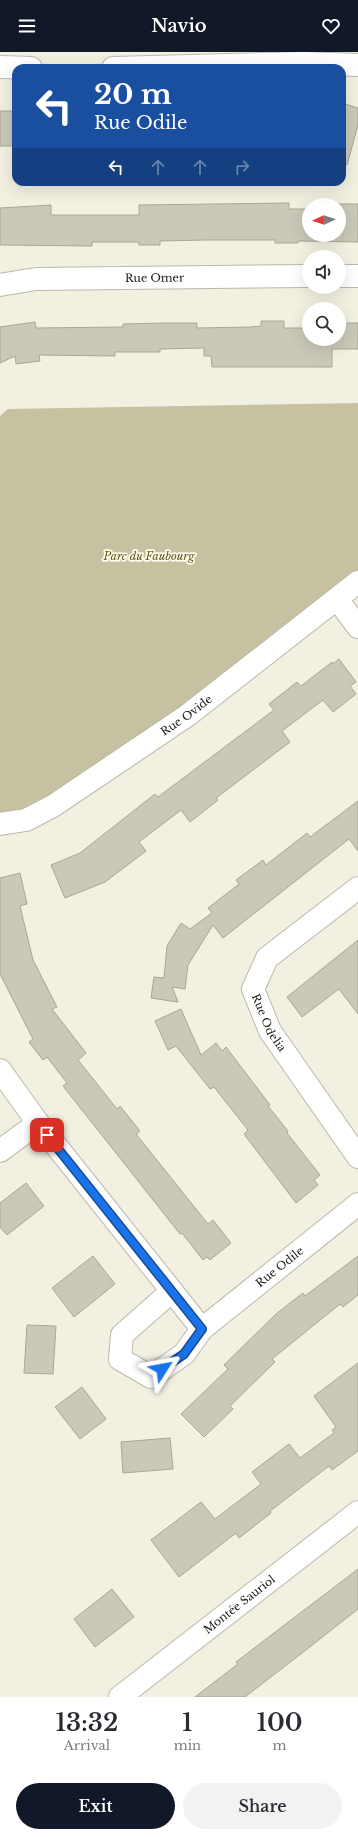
<!DOCTYPE html>
<html lang="en">
<head>
<meta charset="utf-8">
<style>
	:root { --surface:#fff; --page:#f2f2f3; --text:#2b2b33; --muted:#7c7c81; --accent:#111827 }
	body { margin:0; font-family:"Libre Baskerville",serif; background:var(--page); color:var(--text); height:100vh; display:flex; flex-direction:column; font-size:15px; white-space:nowrap }
	* { box-sizing:border-box; margin:0 }
	p { font-size:13px; color:var(--muted) }
	.icon { flex:none; width:22px; height:22px; fill:none; stroke:currentColor; stroke-width:2; stroke-linecap:round; stroke-linejoin:round }
	.map { position:relative; height:1645px; overflow:hidden }
	.side { display:flex; flex-direction:column; background:var(--surface); flex:1 }
	.side>* { flex:none }
	.banner { position:absolute; left:12px; top:12px; width:334px; height:122px; border-radius:12px; box-shadow:0 4px 16px #0002; background:#1a4fa0; color:#fff; overflow:hidden }
	.needle { width:26px; rotate:267deg }
	.fabs { position:absolute; left:302px; top:146px; display:grid; gap:8px }
	.fabs a { display:grid; place-items:center; width:44px; height:44px; border-radius:50%; background:var(--surface); box-shadow:0 4px 16px #0002; font-size:20px }
	.pin { position:absolute; display:grid; place-items:center; width:34px; height:34px; color:#fff; margin:-17px; border-radius:8px; box-shadow:0 2px 6px #0006 }
	.me { position:absolute; width:44px; margin:-22px; rotate:56deg; stroke-linejoin:round; filter:drop-shadow(0 0 3px #0008) }
	.turn { display:flex; align-items:center; gap:14px; height:84px; padding:0 16px; font-size:18px }
	.turn .icon { width:52px; height:52px; stroke-width:2.5 }
	.turn b { display:block; font-size:28px; line-height:34px }
	.lanes { display:flex; align-items:center; height:38px; padding:0 16px; background:#0003; justify-content:center; gap:20px; direction:ltr }
	.lanes .off { opacity:.35 }
	.eta { display:flex; justify-content:space-evenly; align-items:center; height:68px; text-align:center }
	.eta b { font-size:24px; font-weight:600; line-height:28px }
	.button { display:flex; gap:8px; margin-top:auto; padding:8px 16px }
	.button a { flex:1; height:46px; border-radius:24px; background:var(--accent); color:#fff; font-size:16px; font-weight:600; line-height:46px; text-align:center }
	.button a+a { background:var(--page); color:var(--text) }
	header { display:flex; justify-content:space-between; align-items:center; height:52px; padding:0 16px; background:var(--accent); color:#fff; font-size:18px; font-weight:600 }
	.map>svg:first-child { display:block }
</style>
</head>
<body>
<header><svg class="icon" aria-label="menu" viewBox="0 0 24 24"><path d="M4 6h16M4 12h16M4 18h16"/></svg>Navio<svg class="icon" aria-label="heart" viewBox="0 0 24 24"><path d="M12 20l-8-8c-3-5 5-10 8-4 3-6 11-1 8 4z"/></svg></header>
<div class="map">
<svg width="358" height="1645" viewBox="0 0 358 1645">
	<rect width="100%" height="100%" fill="#f2f0e0"/>
	<!-- green -->
	<path fill="#c6c2a1" d="M358 351V530L188 663 0 772V364L8 357Z"/>
	<!-- building -->
	<g fill="#cac8b8" stroke="#a8a697">
		<path d="M342 51 358 56V73L347 113H342Z"/>
		<rect x="0" y="59" width="16" height="35"/>
		<path d="M289 151V157H309V183H339L338 152H358V190L298 189V191H275V188H206L160 189V193H139V190H92V194L0 193V156L51 153V163H139V153Z"/>
		<path d="M261 269H284V276H309V287H339V271H358V297H332V315H212L211 304H204V296L160 297V300H115V304L39 303 40 309 16 312 15 304 0 311V275L35 270 36 276 123 275V272L166 271H197V276L251 275 261 274Z"/>
		<path d="M339 607 356 630 350 634 356 642 333 660 323 648 282 679 290 690 216 746 218 748 190 770 181 758 139 790 146 799 105 830 65 846 51 813 80 801 155 742 158 745 274 658 269 652 297 630 301 634 332 610 333 612Z"/>
		<path d="M358 749V799L349 787 223 886 213 873 188 913 185 937 172 935 178 950 151 946 154 925 164 926 167 894 181 871 190 877 212 861 208 856 239 832 236 828 263 808 266 813 307 781 310 785Z"/>
		<path d="M20 821 27 852 20 854 33 908 57 955 52 957 86 1001 78 1008 117 1057 120 1054 140 1079 136 1082 208 1172 213 1168 231 1191 210 1208 207 1205 203 1208 182 1181 180 1182 63 1034 67 1031 47 1005 43 1008 29 990 33 987 0 922V826Z"/>
		<path d="M358 888V962L339 937 302 965 287 945Z"/>
		<path d="M181 957 201 1003 216 991 222 999 226 995 270 1053 268 1054 288 1079 287 1081 320 1123 314 1128 318 1133 296 1151 244 1082 248 1078 214 1035 210 1037 176 994 168 998 155 969Z"/>
		<path d="M26 1131 44 1154 7 1183 0 1175V1151Z"/>
		<path d="M93 1204 115 1232 74 1265 52 1236Z"/>
		<path d="M358 1204V1243L343 1255 340 1252 272 1307 275 1310 230 1354 233 1357 204 1385 181 1362 228 1317 224 1313 276 1262 303 1241 305 1244Z"/>
		<path d="M27 1273 56 1274 53 1322 24 1321Z"/>
		<path d="M358 1311V1399L332 1418 329 1414 270 1459 271 1461 239 1486 236 1481 179 1525 151 1488 201 1450 215 1467 261 1432 252 1420 289 1392 300 1406 334 1381 332 1378 336 1375 314 1344Z"/>
		<path d="M82 1335 106 1367 80 1387 55 1355Z"/>
		<path d="M170 1386 173 1417 123 1421 121 1390Z"/>
		<path d="M358 1517V1557L311 1594 245 1645H195L238 1612 236 1610Z"/>
		<path d="M112 1537 134 1565 95 1595 74 1567Z"/>
	</g>
	<g fill="none" stroke-linecap="round" stroke-linejoin="round">
		<!-- street casing -->
		<g stroke="#bbb9aa" stroke-width="24">
			<g id="street">
				<path d="M0 15 31 16"/>
				<path d="M113 16 304 11 358 13"/>
				<path d="M339 224H358"/>
				<path id="s1" d="M0 233 36 227 309 224"/>
				<path d="M337 547 358 575"/>
				<path id="s2" d="M0 772 26 768 53 754 188 663 358 530"/>
				<path id="s3" d="M358 836 267 906 253 937 270 979 358 1105"/>
				<path d="M0 1018 38 1071 202 1277"/>
				<path d="M0 1099 38 1071"/>
				<path id="s4" d="M172 1239 122 1283 120 1307 151 1325 184 1302 202 1277 358 1152"/>
				<path id="s5" d="M120 1645 358 1460"/>
			</g>
		</g>
		<!-- street -->
		<use href="#street" stroke="#fff" stroke-width="22"/>
	</g>
	<g fill="none" stroke-linecap="round" stroke-linejoin="round">
		<!-- route casing -->
		<g stroke="#114b97" stroke-width="10">
			<path id="route" d="M47 1083 202 1277 184 1302 162 1317"/>
		</g>
		<!-- route -->
		<use href="#route" stroke="#1a73e8" stroke-width="7"/>
	</g>
	<g text-anchor="middle" stroke-width="3.5" stroke-linejoin="round" paint-order="stroke">
		<!-- street labels -->
		<g font-size="11" fill="#20201a" stroke="#fffded">
			<text dy="4" stroke="none"><textPath href="#s1" startOffset="155">Rue Omer</textPath></text>
			<text dy="4" stroke="none"><textPath href="#s2" startOffset="218">Rue Ovide</textPath></text>
			<text dy="4" stroke="none"><textPath href="#s3" startOffset="186">Rue Odelia</textPath></text>
			<text dy="4" stroke="none"><textPath href="#s4" startOffset="297">Rue Odile</textPath></text>
			<text dy="4" stroke="none"><textPath href="#s5" startOffset="151">Montée Sauriol</textPath></text>
		</g>
		<!-- park labels -->
		<g font-size="11" font-style="italic" fill="#5d5418" stroke="#fffded">
			<text x="149" y="508">Parc du Faubourg</text>
		</g>
	</g>
</svg>
<div class="fabs">
<a><svg class="needle" viewBox="-14 -14 28 28"><path d="M0-13l5 13h-10z" fill="#e53935"/><path d="M0 13l5-13h-10z" fill="#7c7c81"/></svg></a>
<a><svg class="icon" aria-label="sound" viewBox="0 0 24 24"><path d="M4 9h4l5-4v14l-5-4H4zM17 9q2 3 0 6"/></svg></a>
<a><svg class="icon" aria-label="search" viewBox="0 0 24 24"><circle cx="10" cy="10" r="6"/><path d="M15 15l6 6"/></svg></a>
</div>
<div class="pin" style="left:47px;top:1083px;background:#d93025"><svg class="icon" aria-label="arrive" viewBox="0 0 24 24"><path d="M6 21V4h12l-3 4 3 4H6"/></svg></div>
<svg class="me" style="left:162px;top:1317px" viewBox="-20 -20 40 40"><path d="M0-17L14 15 0 8-14 15z" fill="#1a73e8" stroke="#fff" stroke-width="4"/></svg>
<div class="banner">
<div class="turn"><svg class="icon" aria-label="left" viewBox="0 0 24 24"><path d="M17 20v-9H6M10 6l-5 5 5 5"/></svg><div><b>20 m</b>Rue Odile</div></div>
<div class="lanes"><svg class="icon" aria-label="left" viewBox="0 0 24 24"><path d="M17 20v-9H6M10 6l-5 5 5 5"/></svg><svg class="icon off" aria-label="ahead" viewBox="0 0 24 24"><path d="M12 20V5M6 11l6-6 6 6"/></svg><svg class="icon off" aria-label="ahead" viewBox="0 0 24 24"><path d="M12 20V5M6 11l6-6 6 6"/></svg><svg class="icon off" aria-label="right" viewBox="0 0 24 24"><path d="M7 20v-9h11M14 6l5 5-5 5"/></svg></div>
</div>
</div>
<section class="side">
<div class="eta">
<div><b>13:32</b><p>Arrival</p></div>
<div><b>1</b><p>min</p></div>
<div><b>100</b><p>m</p></div>
</div>
<div class="button"><a>Exit</a><a>Share</a></div>
</section>
</body>
</html>
